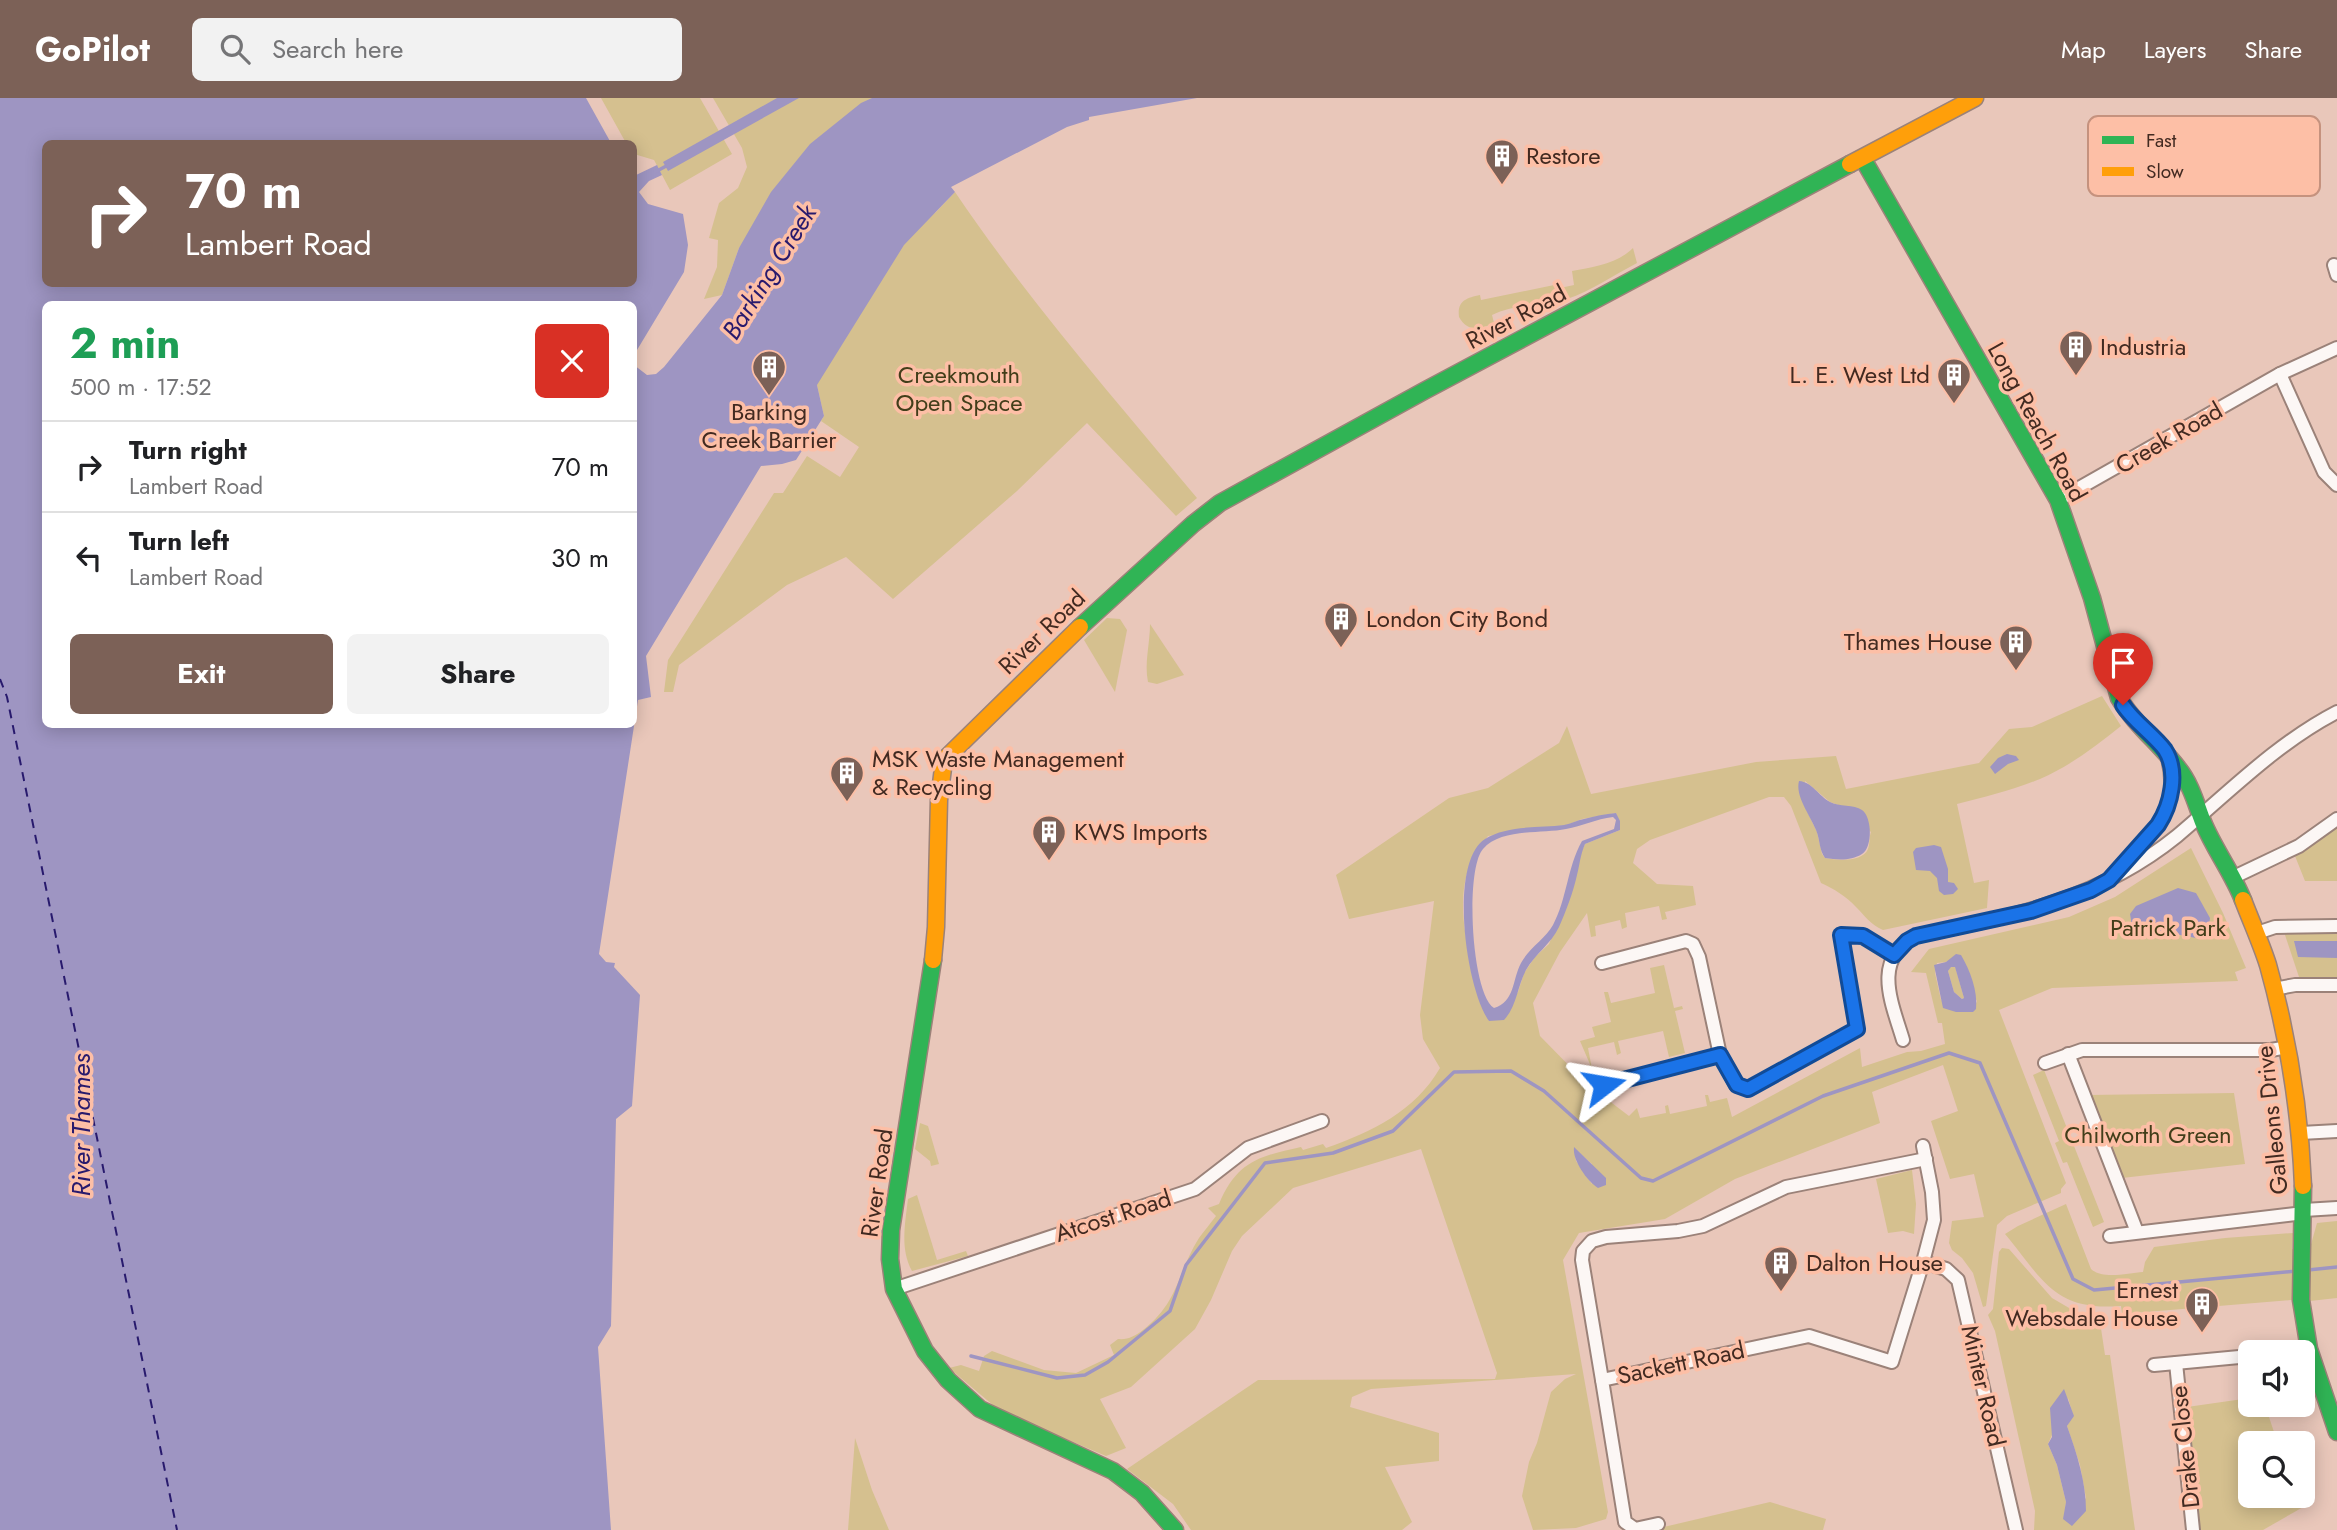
<!DOCTYPE html>
<html lang="en">
<head>
<meta charset="utf-8">
<style>
	:root { --surface:#fff; --page:#f2f2f2; --text:#202124; --muted:#757577; --line:#e0e0e0; --accent:#7c6157 }
	body { margin:0; font-family:Jost,sans-serif; background:var(--page); color:var(--text); height:100vh; display:flex; flex-direction:column; font-size:26px; white-space:nowrap }
	* { box-sizing:border-box; margin:0 }
	p { font-size:23px; color:var(--muted) }
	.icon { flex:none; width:38px; height:38px; fill:none; stroke:currentColor; stroke-width:2; stroke-linecap:round; stroke-linejoin:round }
	.map { position:relative; flex:1; overflow:hidden }
	.drawer { position:absolute; left:42px; top:203px; width:595px; height:427px; display:flex; flex-direction:column; background:var(--surface); border-radius:10px; box-shadow:0 4px 18px #0003 }
	.drawer>* { flex:none }
	.hud { position:absolute; left:42px; top:42px; width:595px; height:147px; border-radius:10px; box-shadow:0 4px 18px #0003; background:#7c6157; color:#fff; overflow:hidden }
	.fabs { position:absolute; left:2238px; top:1242px; display:grid; gap:14px }
	.fabs a { display:grid; place-items:center; width:77px; height:77px; border-radius:10px; background:var(--surface); box-shadow:0 4px 18px #0003; font-size:35px }
	.pin { position:absolute; display:grid; place-items:center; width:60px; height:60px; color:#fff; margin:-72px -30px; border-radius:50% 50% 50% 0; rotate:-45deg; box-shadow:0 0 7px #0007 }
	.pin .icon { rotate:45deg }
	.me { position:absolute; width:77px; margin:-38px; rotate:76deg; stroke-linejoin:round; filter:drop-shadow(0 0 5px #0008) }
	.turn { display:flex; align-items:center; gap:24px; height:147px; padding:0 28px; font-size:32px }
	.turn .icon { width:91px; height:91px; stroke-width:2.5 }
	.turn b { display:block; font-size:49px; line-height:60px }
	.round { display:grid; place-items:center; flex:none; width:74px; height:74px; border-radius:10px; background:var(--page) }
	.head { display:flex; align-items:center; justify-content:space-between; height:119px; padding:0 28px }
	h1 { font-size:42px; font-weight:700; line-height:52px; color:#1e9e55 }
	.primary-button { display:flex; gap:14px; margin-top:auto; padding:14px 28px }
	.primary-button a { flex:1; height:80px; border-radius:10px; background:var(--accent); color:#fff; font-size:28px; font-weight:700; line-height:80px; text-align:center }
	.primary-button a+a { background:var(--page); color:var(--text) }
	ul { padding:0; list-style:none }
	li { display:flex; align-items:center; gap:21px; height:91px; padding:0 28px; border-top:2px solid var(--line) }
	li div { flex:1 }
	li b { display:block; font-size:26px }
	li em { font-style:normal }
	header { display:flex; align-items:center; gap:42px; box-sizing:border-box; height:98px; padding:0 35px; background:var(--accent); color:#fff }
	header strong { font-size:33px }
	nav { display:flex; gap:38px; margin-inline-start:auto; font-size:24px }
	.search { width:490px; height:63px; background:var(--page); display:flex; align-items:center; gap:18px; box-sizing:border-box; padding:0 24px; border-radius:10px; color:var(--muted); font-size:26px }
	.map>svg:first-child { display:block }
</style>
</head>
<body>
<header>
<strong>GoPilot</strong>
<div class="search"><svg class="icon" aria-label="search" viewBox="0 0 24 24"><circle cx="10" cy="10" r="6"/><path d="M15 15l6 6"/></svg>Search here</div>
<nav><a>Map</a><a>Layers</a><a>Share</a></nav>
</header>
<div class="map">
<svg width="2337" height="1432" viewBox="0 0 2337 1432">
	<rect width="100%" height="100%" fill="#e9c7ba"/>
	<!-- green -->
	<g fill="#d5c08f" fill-rule="evenodd">
		<path d="M601 0H700L732 56 670 92 654 62 634 56V46L626 45Z"/>
		<path d="M713 0H892L739 150 722 197 704 201 717 169 718 142 709 140 719 105 738 90 747 69 742 50Z"/>
		<path d="M955 94C1028 202 1114 300 1197 400L1176 418 1087 325 1017 393 893 501 846 459 787 487 679 567 673 594H664L668 562 774 395H783L807 358 840 379 859 349 821 323 824 318 817 287 832 199 936 114Z"/>
		<path d="M1633 150 1637 165C1614 177 1591 193 1567 201 1543 209 1515 205 1492 217L1494 225C1481 232 1467 234 1459 219 1457 203 1466 200 1480 197L1481 202 1559 186 1560 190 1574 187 1572 173C1593 169 1617 166 1633 150Z"/>
		<path d="M1107 520 1120 521 1127 532 1115 594 1084 542Z"/>
		<path d="M1150 526 1184 577 1157 586 1148 584C1144 565 1150 546 1150 526Z"/>
		<path d="M2102 598 2121 628C2096 648 2070 668 2040 681 2013 692 1985 699 1957 706L1974 785 1989 782 1987 810 1883 832C1870 826 1865 818 1856 809 1846 798 1834 791 1821 785L1791 708 1784 699H1769L1650 742 1637 751 1633 765 1657 786 1693 788 1696 807 1665 814 1667 821 1662 822 1659 808 1625 815 1627 829 1622 831 1620 822 1595 828 1596 838 1591 839 1587 815 1560 854 1533 905 1540 938 1587 986 1629 1018 1637 1010 1640 1020 1666 1015 1665 1008 1668 1007 1670 1016 1707 1008 1705 997H1708L1710 1004 1727 1000 1732 1019 1860 950 1862 969 1907 954 1921 953 1945 946 1942 925H1938L1926 875 1911 874 1929 851 2069 819 2115 799 2191 750 2223 815 2246 870 2235 874 2238 883 2052 890 1999 912 2066 1085 2061 1091V1095L2007 1118 1997 1127 1986 1208 1983 1209 1973 1175 1962 1160 1952 1152 1949 1145 1952 1123 1984 1119 1974 1076 1950 1081 1931 1023 1958 1013 1943 967 1872 994 1880 1025 1735 1081 1665 1121 1579 1135 1563 1162 1608 1414 1606 1421 1576 1430 1533 1432 1522 1398 1529 1364 1537 1345 1551 1294 1565 1281 1576 1276 1371 1291 1352 1299 1350 1309 1439 1335V1363L1385 1369 1412 1424 1402 1432H1191L1173 1406 1127 1371 1258 1282 1495 1281 1497 1275 1421 1051 1293 1090 1242 1138 1232 1153 1211 1202 1195 1231 1131 1289 1100 1301 1126 1350 1106 1358 1000 1313 949 1270 961 1267 979 1273 984 1258 992 1253 1044 1272 1076 1275 1114 1257 1110 1247 1118 1241C1128 1242 1135 1238 1143 1232 1179 1204 1177 1175 1199 1140 1204 1133 1210 1126 1216 1118L1208 1110 1219 1106C1237 1063 1260 1058 1301 1049L1303 1052 1323 1046 1326 1050C1372 1034 1415 1013 1440 970L1423 941 1420 917 1434 803 1349 821 1336 777 1449 700 1488 690 1559 645 1567 628 1591 696 1756 664 1836 658 1846 691 1979 665 2009 631 2032 629ZM1805 683 1830 704 1841 708 1871 734C1869 739 1870 746 1868 751 1862 765 1837 762 1825 760L1822 756 1817 734 1803 705ZM1616 715 1620 732 1585 746 1578 761 1577 775 1549 846 1535 859 1524 875 1518 894 1489 923C1475 873 1451 817 1470 766 1473 756 1482 747 1488 738L1567 727 1582 721ZM1952 861 1977 903 1973 914 1941 902 1935 875 1937 865 1946 864ZM1574 1050 1592 1066V1086L1576 1063Z"/>
		<path d="M2337 727V783H2305L2295 758Z"/>
		<path d="M2284 834H2337V882H2300Z"/>
		<path d="M1664 867 1674 910 1682 908 1683 911 1675 913 1685 955 1669 959 1663 933 1618 943 1621 955 1617 957 1614 944 1588 950 1592 971 1580 943 1595 939 1592 929 1611 924 1604 894H1608L1611 905 1655 895 1650 870Z"/>
		<path d="M1951 868H1955L1964 900 1962 901 1954 894 1948 873Z"/>
		<path d="M2044 972 2104 1124 2093 1129 2067 1064 2063 1065 2055 1045 2059 1043 2033 977Z"/>
		<path d="M2234 995 2245 1066 2122 1080 2088 997Z"/>
		<path d="M920 1025 928 1028 939 1066 931 1068 930 1063 915 1051Z"/>
		<path d="M1912 1072 1916 1106 1914 1136 1903 1133 1888 1135 1876 1081Z"/>
		<path d="M917 1097 937 1162 966 1153 968 1158 912 1173C900 1151 905 1126 908 1101Z"/>
		<path d="M2066 1106 2091 1171C2103 1182 2128 1175 2143 1174L2145 1164 2154 1149 2225 1140 2293 1135 2292 1151 2310 1150 2317 1125 2337 1123V1200L2310 1203 2291 1202 2122 1216 2121 1208C2054 1213 2044 1183 2005 1136L2018 1128Z"/>
		<path d="M2002 1150 2009 1151 2052 1200 2076 1214 2099 1217 2105 1257H2110L2135 1432H2034L2035 1413 1995 1233 1988 1217 1993 1211 1999 1154ZM2068 1300 2073 1317 2067 1328 2080 1367 2086 1400 2064 1421 2066 1404 2057 1367 2048 1346Z"/>
		<path d="M2250 1300V1307H2265L2278 1346H2250V1398H2300L2305 1408 2263 1432H2200L2187 1309Z"/>
		<path d="M855 1340 872 1392 889 1432H848Z"/>
		<path d="M1770 1404 1826 1421 1823 1432H1651Z"/>
	</g>
	<!-- water -->
	<g fill="#9e95c2" fill-rule="evenodd">
		<path d="M0 0H586L611 45 46 46V186H634V78L657 67 662 77 649 83 639 94 648 106 683 116 688 147 684 174 634 257V206H46V626H634V267L647 277 656 276 664 269 722 197 739 150 771 94 810 46 861 5 872 0H1197L1089 19V22L1067 29 951 89 955 94 904 147 817 287 824 318 796 362 782 366 761 368 646 558 651 599 638 602 599 856 606 864 615 865 614 869 640 897 632 1008 616 1021 611 1228 598 1249 611 1432H0Z"/>
		<path d="M777 0H799L668 73 663 64Z"/>
		<path d="M2007 656 2016 658 2019 662 2008 666 1995 676 1990 669 1998 660Z"/>
		<path d="M1799 683C1812 684 1819 698 1830 704 1839 709 1854 706 1862 712 1872 719 1873 749 1862 756 1851 763 1838 762 1825 760 1819 752 1820 741 1816 732 1810 717 1795 698 1799 683Z"/>
		<path d="M1616 715 1620 723V732L1585 746C1580 758 1580 765 1577 777 1573 795 1566 813 1559 829 1551 846 1535 856 1526 872 1517 889 1517 908 1504 922L1489 923C1466 891 1448 765 1485 741 1507 727 1540 730 1564 727 1571 726 1577 722 1584 721 1595 718 1605 716 1616 715ZM1613 719 1616 722 1614 731 1582 743C1567 770 1567 801 1553 827 1545 841 1529 850 1521 865 1512 882 1515 904 1494 910 1471 895 1465 771 1483 751 1501 730 1542 736 1566 731 1582 728 1596 721 1613 719Z"/>
		<path d="M1934 747 1941 749 1948 771V784L1954 785 1958 791 1953 796 1944 797 1939 793 1937 780 1930 773 1916 772 1913 754 1916 750Z"/>
		<path d="M2178 790 2196 795 2210 820 2209 828 2196 840 2132 828 2130 816 2136 808Z"/>
		<path d="M2294 843H2337V860L2298 859Z"/>
		<path d="M1956 856 1961 857C1970 872 1978 893 1976 911L1973 914H1956L1943 910 1934 867 1946 864ZM1951 869H1955L1964 900 1962 901 1954 894 1948 873Z"/>
		<path d="M1574 1049 1606 1080V1087L1598 1090C1587 1083 1572 1062 1574 1049Z"/>
		<path d="M2064 1291 2074 1318 2067 1328C2077 1356 2086 1384 2086 1413L2072 1428 2063 1421 2066 1404 2057 1367 2048 1346 2052 1339 2050 1310Z"/>
	</g>
	<g fill="none" stroke-linecap="round" stroke-linejoin="round">
		<!-- stream -->
		<g stroke="#9e95c2" stroke-width="3.5">
			<path d="M655 74 670 66"/>
			<path d="M2308 1172 2337 1169"/>
			<path d="M971 1258 1057 1280 1085 1277 1108 1264 1170 1213 1186 1167 1265 1065 1333 1055 1393 1033 1454 974 1511 973 1544 993 1641 1080 1653 1083 1823 998 1949 955 1980 965 2073 1181 2094 1192 2297 1173"/>
		</g>
		<!-- ferry -->
		<path stroke="#281a6d" stroke-width="2" stroke-dasharray="9 7" stroke-linecap="butt" d="M0 581 7 599 177 1432"/>
		<!-- street casing -->
		<g stroke="#9b8279" stroke-width="16">
			<g id="street">
				<path d="M2334 167 2337 177"/>
				<path d="M2280 276 2324 374 2337 387"/>
				<path d="M2058 402 2280 276 2337 250"/>
				<path d="M2116 774C2148 739 2182 713 2168 661"/>
				<path d="M2234 779 2299 748 2337 721"/>
				<path d="M2257 835 2275 829 2337 828"/>
				<path d="M1602 865 1686 843 1693 846 1699 859 1720 957 1736 987 1748 991 1857 931 1841 837 1863 838 1894 857"/>
				<path d="M2274 891 2295 887H2337"/>
				<path d="M1903 942C1892 905 1871 861 1916 838 2013 818 2098 802 2177 738 2228 695 2277 645 2337 614"/>
				<path d="M2068 956 2137 1134"/>
				<path d="M2045 965 2082 952H2271L2288 949"/>
				<path d="M1604 987 1720 957"/>
				<path d="M2301 1035 2337 1033"/>
				<path d="M2304 1112 2337 1110"/>
				<path d="M2110 1138 2304 1115"/>
				<path d="M1923 1164 1946 1171 1958 1182 2016 1432"/>
				<path d="M894 1191 1195 1091 1248 1050 1322 1023"/>
				<path d="M2287 1255 2309 1251"/>
				<path d="M2176 1265 2193 1432"/>
				<path d="M2154 1267 2250 1258"/>
				<path d="M1602 1282 1582 1162 1583 1153 1592 1143 1606 1139 1678 1133 1703 1128 1786 1089 1926 1061"/>
				<path d="M1658 1426 1635 1431 1625 1424 1602 1282 1809 1238 1892 1264 1923 1164 1934 1122 1932 1094 1923 1048"/>
			</g>
		</g>
		<!-- fast casing -->
		<g stroke="#9b8279" stroke-width="19">
			<g id="fast">
				<path d="M1863 61 2058 402 2092 500 2119 600C2135 627 2160 646 2178 670 2191 686 2196 706 2203 724 2214 751 2232 774 2243 802"/>
				<path d="M1080 529 1193 426 1220 405 1424 293 1850 66"/>
				<path d="M933 862 891 1132 890 1161 894 1191 925 1253 948 1282 980 1311 1113 1373 1142 1395 1175 1432"/>
				<path d="M2303 1088 2301 1202 2309 1251 2337 1334"/>
			</g>
		</g>
		<!-- slow casing -->
		<g stroke="#9b8279" stroke-width="19">
			<g id="slow">
				<path d="M1850 66 1975 0"/>
				<path d="M2243 802C2251 823 2261 845 2268 867 2288 939 2300 1013 2303 1088"/>
				<path d="M933 862 936 829 939 702 944 662 1080 529"/>
			</g>
		</g>
		<!-- street -->
		<use href="#street" stroke="#fcf7f5" stroke-width="12"/>
		<!-- fast -->
		<use href="#fast" stroke="#30b455" stroke-width="16"/>
		<!-- slow -->
		<use href="#slow" stroke="#ff9f0a" stroke-width="16"/>
	</g>
	<g fill="none" stroke-linecap="round" stroke-linejoin="round">
		<!-- route casing -->
		<g stroke="#114b97" stroke-width="18">
			<path id="route" d="M1604 987 1720 957 1737 987 1748 991 1857 931 1841 837 1863 838 1894 857 1907 843 1916 838 2031 813 2091 792 2109 782 2158 727C2171 707 2179 674 2165 652 2153 636 2134 624 2123 607"/>
		</g>
		<!-- route -->
		<use href="#route" stroke="#1a73e8" stroke-width="12"/>
	</g>
	<!-- icons -->
	<defs>
		<g id="building-pin" transform="scale(1.75)"><path d="M0 17L-7.5 6A9.5 9.5 0 1 1 7.5 6Z" fill="#7c6157" stroke="#fdbfa6"/><path d="M-4-6H4V6H1V3H-1V6H-4ZM-2.5-4.3h1.7v1.8h-1.7ZM.8-4.3h1.7v1.8H.8ZM-2.5-1h1.7V.8h-1.7ZM.8-1h1.7V.8H.8Z" fill="#fff"/></g>
	</defs>
	<g fill-rule="evenodd">
		<use href="#building-pin" x="1502" y="58"/>
		<use href="#building-pin" x="2076" y="249"/>
		<use href="#building-pin" x="769" y="269"/>
		<use href="#building-pin" x="1954" y="277"/>
		<use href="#building-pin" x="1341" y="521"/>
		<use href="#building-pin" x="2016" y="544"/>
		<use href="#building-pin" x="847" y="675"/>
		<use href="#building-pin" x="1049" y="734"/>
		<use href="#building-pin" x="1781" y="1165"/>
		<use href="#building-pin" x="2202" y="1206"/>
	</g>
	<g text-anchor="middle" stroke-width="7" stroke-linejoin="round" paint-order="stroke">
		<!-- poi labels -->
		<g font-size="24" fill="#422a21" stroke="#fdbfa6" text-anchor="start">
			<text x="1526" y="66">Restore</text>
			<text x="2100" y="257">Industria</text>
			<text x="1930" y="285" text-anchor="end">L. E. West Ltd</text>
			<text x="769" y="322" text-anchor="middle">Barking<tspan x="769" dy="28">Creek Barrier</tspan></text>
			<text x="1366" y="529">London City Bond</text>
			<text x="1992" y="552" text-anchor="end">Thames House</text>
			<text x="872" y="669">MSK Waste Management<tspan x="872" dy="28">&amp; Recycling</tspan></text>
			<text x="1074" y="742">KWS Imports</text>
			<text x="1806" y="1173">Dalton House</text>
			<text x="2178" y="1200" text-anchor="end">Ernest<tspan x="2178" dy="28">Websdale House</tspan></text>
		</g>
		<!-- street labels -->
		<g font-size="24" fill="#422a21" stroke="#fdbfa6">
			<text transform="translate(1516 219) rotate(-28)" y="8">River Road</text>
			<text transform="translate(2037 324) rotate(61)" y="8">Long Reach Road</text>
			<text transform="translate(2169 340) rotate(-30)" y="8">Creek Road</text>
			<text transform="translate(1042 534) rotate(-44)" y="8">River Road</text>
			<text transform="translate(2272 1022) rotate(-96)" y="8">Galleons Drive</text>
			<text transform="translate(877 1085) rotate(-82)" y="8">River Road</text>
			<text transform="translate(1113 1118) rotate(-18)" y="8">Atcost Road</text>
			<text transform="translate(1681 1265) rotate(-12)" y="8">Sackett Road</text>
			<text transform="translate(1983 1288) rotate(77)" y="8">Minter Road</text>
			<text transform="translate(2185 1349) rotate(-96)" y="8">Drake Close</text>
		</g>
		<!-- park labels -->
		<g font-size="24" fill="#423e1a" stroke="#fdbfa6">
			<text x="959" y="285">Creekmouth<tspan x="959" dy="28">Open Space</tspan></text>
			<text x="2168" y="838">Patrick Park</text>
			<text x="2148" y="1045">Chilworth Green</text>
		</g>
		<!-- water labels -->
		<g font-size="26" font-style="italic" fill="#281a6d" stroke="#fdbfa6">
			<text transform="translate(769 174) rotate(-58)" y="9">Barking Creek</text>
			<text transform="translate(81 1027) rotate(-90)" y="9">River Thames</text>
		</g>
	</g>
	<!-- legend -->
	<rect x="2088" y="18" width="232" height="80" rx="10" fill="#fdbfa6" stroke="#c5927e" stroke-width="2"/>
	<rect x="2102" y="38" width="32" height="8" fill="#30b455"/>
	<rect x="2102" y="69" width="32" height="9" fill="#ff9f0a"/>
	<g font-size="19" fill="#422a21">
		<text x="2146" y="49">Fast</text>
		<text x="2146" y="80">Slow</text>
	</g>
</svg>
<div class="fabs">
<a><svg class="icon" aria-label="sound" viewBox="0 0 24 24"><path d="M4 9h4l5-4v14l-5-4H4zM17 9q2 3 0 6"/></svg></a>
<a><svg class="icon" aria-label="search" viewBox="0 0 24 24"><circle cx="10" cy="10" r="6"/><path d="M15 15l6 6"/></svg></a>
</div>
<div class="pin" style="left:2123px;top:607px;background:#d93025"><svg class="icon" aria-label="arrive" viewBox="0 0 24 24"><path d="M6 21V4h12l-3 4 3 4H6"/></svg></div>
<svg class="me" style="left:1604px;top:987px" viewBox="-20 -20 40 40"><path d="M0-17L14 15 0 8-14 15z" fill="#1a73e8" stroke="#fff" stroke-width="4"/></svg>
<div class="hud">
<div class="turn"><svg class="icon" aria-label="right" viewBox="0 0 24 24"><path d="M7 20v-9h11M14 6l5 5-5 5"/></svg><div><b>70 m</b>Lambert Road</div></div>
</div>
<section class="drawer">
<div class="head"><div><h1>2 min</h1><p>500 m · 17:52</p></div><a class="round" style="background:#d93025;color:#fff"><svg class="icon" aria-label="close" viewBox="0 0 24 24"><path d="M6 6l12 12M18 6L6 18"/></svg></a></div>
<ul>
<li><svg class="icon" aria-label="right" viewBox="0 0 24 24"><path d="M7 20v-9h11M14 6l5 5-5 5"/></svg><div><b>Turn right</b><p>Lambert Road</p></div><em>70 m</em></li>
<li><svg class="icon" aria-label="left" viewBox="0 0 24 24"><path d="M17 20v-9H6M10 6l-5 5 5 5"/></svg><div><b>Turn left</b><p>Lambert Road</p></div><em>30 m</em></li>
</ul>
<div class="primary-button"><a>Exit</a><a>Share</a></div>
</section>
</div>
</body>
</html>
